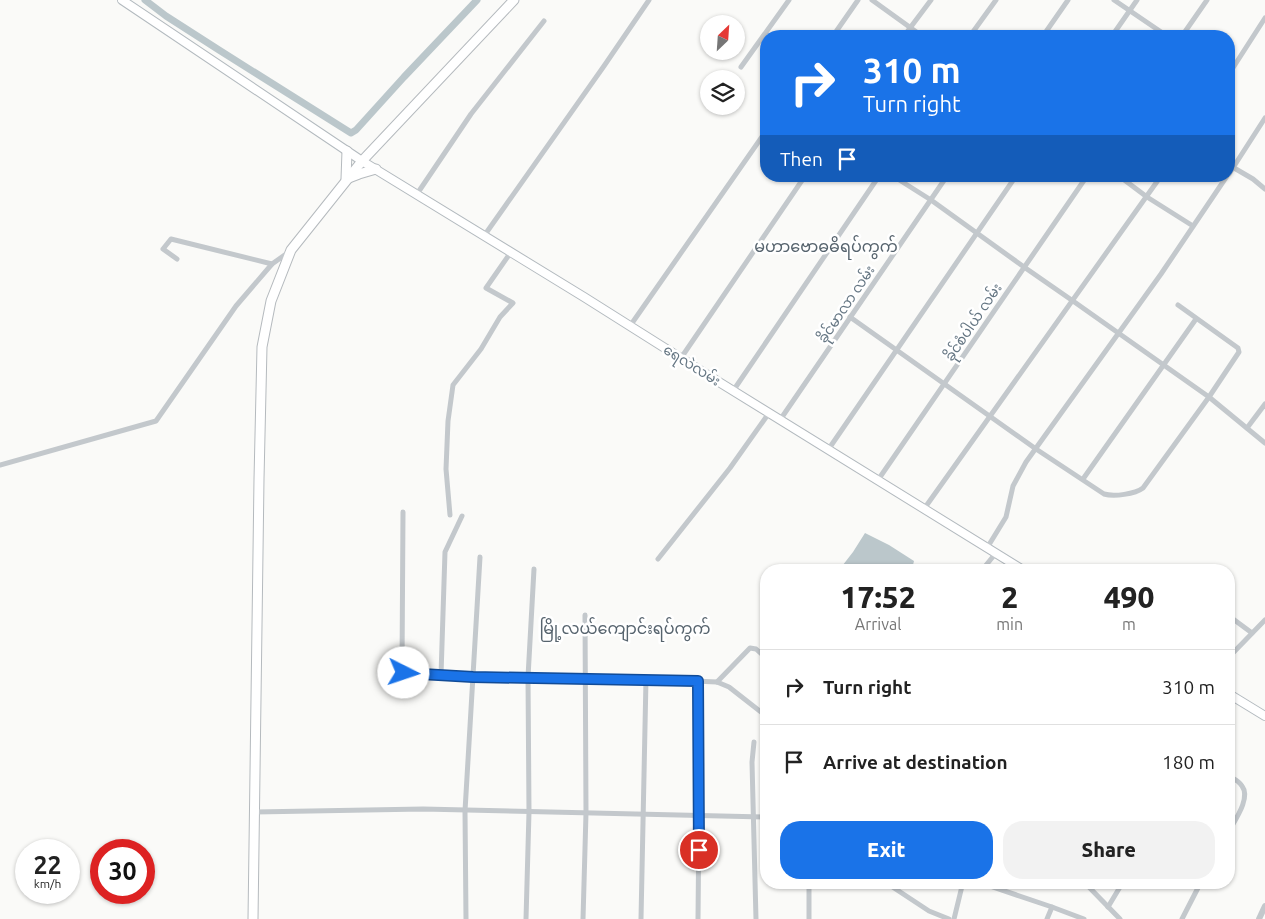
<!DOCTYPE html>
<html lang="en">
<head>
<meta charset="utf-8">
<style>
	:root { --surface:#fff; --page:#f2f2f2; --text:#222; --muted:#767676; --line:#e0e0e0; --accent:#1a73e8 }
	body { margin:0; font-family:Ubuntu,"Noto Sans Myanmar",sans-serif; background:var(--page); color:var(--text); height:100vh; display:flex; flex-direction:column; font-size:19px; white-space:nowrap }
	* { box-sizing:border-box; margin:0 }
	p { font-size:16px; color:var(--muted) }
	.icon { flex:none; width:28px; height:28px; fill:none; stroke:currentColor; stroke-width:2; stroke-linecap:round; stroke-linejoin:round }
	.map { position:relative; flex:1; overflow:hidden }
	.drawer { position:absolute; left:760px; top:564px; width:475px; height:325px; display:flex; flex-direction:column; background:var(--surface); border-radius:20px; box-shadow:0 1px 4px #0004 }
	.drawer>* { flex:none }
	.guide { position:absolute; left:760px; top:30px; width:475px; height:152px; border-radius:20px; box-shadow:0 1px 4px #0004; background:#1a73e8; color:#fff; overflow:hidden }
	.needle { width:32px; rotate:25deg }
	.controls { position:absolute; left:700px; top:15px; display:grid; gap:10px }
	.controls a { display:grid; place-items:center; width:45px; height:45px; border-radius:50%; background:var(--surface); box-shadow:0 1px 4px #0004; font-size:25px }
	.speed { position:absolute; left:15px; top:839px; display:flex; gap:10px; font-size:25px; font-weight:700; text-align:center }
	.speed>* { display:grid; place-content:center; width:65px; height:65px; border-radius:50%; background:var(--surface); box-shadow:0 1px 4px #0004; line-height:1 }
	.speed small { font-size:12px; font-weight:400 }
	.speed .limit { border:8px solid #d22; background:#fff; color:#111 }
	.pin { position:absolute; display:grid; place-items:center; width:42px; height:42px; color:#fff; margin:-21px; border:2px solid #fff; border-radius:50%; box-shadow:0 1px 5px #0007 }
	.me { position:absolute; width:55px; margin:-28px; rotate:94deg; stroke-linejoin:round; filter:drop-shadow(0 0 4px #0008) }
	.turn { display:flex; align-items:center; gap:18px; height:105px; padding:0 20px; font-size:22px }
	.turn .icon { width:65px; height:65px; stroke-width:2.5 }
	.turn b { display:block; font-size:35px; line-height:42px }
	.then { display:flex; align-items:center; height:48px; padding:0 20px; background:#0003; gap:10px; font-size:19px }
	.eta { display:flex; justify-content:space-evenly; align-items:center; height:85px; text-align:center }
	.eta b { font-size:30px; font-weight:800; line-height:35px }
	.button { display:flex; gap:10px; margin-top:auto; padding:10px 20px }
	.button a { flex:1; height:58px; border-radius:20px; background:var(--accent); color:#fff; font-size:20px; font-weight:800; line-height:58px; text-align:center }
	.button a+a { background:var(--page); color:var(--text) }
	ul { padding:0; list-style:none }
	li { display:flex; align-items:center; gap:15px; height:75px; padding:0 20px; border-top:1px solid var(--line) }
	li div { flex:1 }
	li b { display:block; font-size:19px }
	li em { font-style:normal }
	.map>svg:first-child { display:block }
</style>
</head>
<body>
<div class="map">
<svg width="1265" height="919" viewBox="0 0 1265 919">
	<rect width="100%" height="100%" fill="#fafaf8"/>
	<!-- water -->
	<path fill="#bbc7cb" d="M865 533 889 545 914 561 913 565 910 570H839L853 552Z"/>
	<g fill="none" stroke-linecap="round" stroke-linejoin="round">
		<!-- canal -->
		<path stroke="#bbc7cb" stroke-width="7" d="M145 0 166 16 219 50 351 133 356 130 404 77 477 0"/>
		<!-- secondary casing -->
		<g stroke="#b3babf" stroke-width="10">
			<g id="secondary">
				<path d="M122 0 362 161 584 297 706 374 1023 570"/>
				<path d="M1229 694 1265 716"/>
			</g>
		</g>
		<!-- primary casing -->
		<g stroke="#b5babe" stroke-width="11">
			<g id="primary">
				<path d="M347 151 346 179 359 174 376 169"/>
				<path d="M253 919 259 479 262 347 271 301 291 250 362 161 514 0"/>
			</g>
		</g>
		<!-- minor -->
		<g stroke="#c3c8cc" stroke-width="5">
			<path d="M872 0 922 36"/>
			<path d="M1114 0 1167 36"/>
			<path d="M833 36 858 0"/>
			<path d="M904 36 931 0"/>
			<path d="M970 36 996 0"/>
			<path d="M1043 36 1068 0"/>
			<path d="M1112 36 1137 0"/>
			<path d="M1182 36 1207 0"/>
			<path d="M741 67 789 0"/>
			<path d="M1229 74 1265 18"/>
			<path d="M1229 165 1253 179 1265 189"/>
			<path d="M1229 174 1265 118"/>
			<path d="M893 176 931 200 1024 267 1073 301 1209 397 1265 443"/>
			<path d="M1119 176 1147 197 1193 226"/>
			<path d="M417 194 471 114 544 21"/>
			<path d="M484 236 604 66 649 0"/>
			<path d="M177 259 163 249 171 239 272 264"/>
			<path d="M850 317 1036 449 1104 494C1114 497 1135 494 1143 488L1209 397 1239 352 1238 348 1178 305"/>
			<path d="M630 326 766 131"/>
			<path d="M681 358 805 176"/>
			<path d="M733 391 879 176"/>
			<path d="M780 420 947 176"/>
			<path d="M1247 428 1265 404"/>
			<path d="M828 450 1016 176"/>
			<path d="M0 465 156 421 236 306 272 264 289 252"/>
			<path d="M1083 479 1196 319"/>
			<path d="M878 480 1087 176"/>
			<path d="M924 509 1161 176"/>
			<path d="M403 512 402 667V671L404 673 473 677 646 679 717 682 729 687 766 716"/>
			<path d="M450 515 446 469 448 421 453 385 481 349 500 317 513 303 486 288 511 252"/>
			<path d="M987 548 1006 517 1013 486 1026 462 1161 274 1227 176"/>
			<path d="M658 559 730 468 769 413"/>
			<path d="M982 570 996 553"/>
			<path d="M1229 616 1252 633"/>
			<path d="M1229 657 1265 620"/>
			<path d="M441 675 445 552 462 516"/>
			<path d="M717 682 750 648 756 649 766 658"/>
			<path d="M754 742 752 762 756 919"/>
			<path d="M1229 776C1234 779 1239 781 1242 786 1251 798 1235 820 1229 831"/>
			<path d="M255 812 423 809 766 817"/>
			<path d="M809 882V919"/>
			<path d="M885 882 929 911 949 919"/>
			<path d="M978 882 1052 907 1084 919"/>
			<path d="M1084 882 1120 919"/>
			<path d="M1108 907 1123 882"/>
			<path d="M466 919 465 811 480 557"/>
			<path d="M526 919 529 812 528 677 534 569"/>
			<path d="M583 919 586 813 585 615"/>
			<path d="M641 919 646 679"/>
			<path d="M698 919 699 815 698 681"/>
			<path d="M954 919 963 882"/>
			<path d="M1047 919 1052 907"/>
			<path d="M1182 919 1201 882"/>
		</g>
		<!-- tertiary -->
		<path stroke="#c3c8cc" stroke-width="6" d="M1259 919 1265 906"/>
		<!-- secondary -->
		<use href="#secondary" stroke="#fff" stroke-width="8"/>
		<!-- primary -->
		<use href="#primary" stroke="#fff" stroke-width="9"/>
	</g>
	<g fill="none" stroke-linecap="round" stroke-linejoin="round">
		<!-- route casing -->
		<g stroke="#114b97" stroke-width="12">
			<path id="route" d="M404 673 473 677 698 681 699 850"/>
		</g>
		<!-- route -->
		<use href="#route" stroke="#1a73e8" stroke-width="9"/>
	</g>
	<g text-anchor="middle" stroke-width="5" stroke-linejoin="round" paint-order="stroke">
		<!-- street labels -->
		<g font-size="14" fill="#657683" stroke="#fff">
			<text transform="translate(846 304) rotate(-56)" y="5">ခိုင်မာလာ လမ်း</text>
			<text transform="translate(973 322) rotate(-56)" y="5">ခိုင်စံပါယ် လမ်း</text>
			<text transform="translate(692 365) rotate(32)" y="5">ရေလဲလမ်း</text>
		</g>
		<!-- quarter labels -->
		<g font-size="16" fill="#57646e" stroke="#fff">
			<text x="826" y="252">မဟာဗောဓဓိရပ်ကွက်</text>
			<text x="625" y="634">မြို့လယ်ကျောင်းရပ်ကွက်</text>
		</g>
	</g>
</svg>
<div class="controls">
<a><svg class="needle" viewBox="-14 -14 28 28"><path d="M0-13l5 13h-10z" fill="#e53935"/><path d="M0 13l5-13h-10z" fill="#767676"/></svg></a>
<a><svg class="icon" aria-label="layers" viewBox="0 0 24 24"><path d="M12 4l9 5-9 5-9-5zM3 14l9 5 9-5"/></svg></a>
</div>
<div class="speed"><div>22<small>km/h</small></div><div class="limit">30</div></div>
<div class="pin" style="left:699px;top:850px;background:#d93025"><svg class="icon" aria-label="arrive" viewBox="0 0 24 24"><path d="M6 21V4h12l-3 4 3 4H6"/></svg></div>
<svg class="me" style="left:404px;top:673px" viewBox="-20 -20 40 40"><circle r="19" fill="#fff"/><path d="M0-13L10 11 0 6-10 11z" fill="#1a73e8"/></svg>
<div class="guide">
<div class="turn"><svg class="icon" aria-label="right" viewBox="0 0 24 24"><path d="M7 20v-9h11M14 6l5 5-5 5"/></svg><div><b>310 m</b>Turn right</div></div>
<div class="then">Then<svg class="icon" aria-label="arrive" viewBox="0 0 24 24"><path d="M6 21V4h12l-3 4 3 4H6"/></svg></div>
</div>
<section class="drawer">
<div class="eta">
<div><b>17:52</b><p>Arrival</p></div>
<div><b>2</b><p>min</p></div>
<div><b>490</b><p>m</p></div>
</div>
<ul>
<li><svg class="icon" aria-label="right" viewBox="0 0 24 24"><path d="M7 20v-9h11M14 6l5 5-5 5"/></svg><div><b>Turn right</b></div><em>310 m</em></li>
<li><svg class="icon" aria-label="arrive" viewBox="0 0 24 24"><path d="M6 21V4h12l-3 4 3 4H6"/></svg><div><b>Arrive at destination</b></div><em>180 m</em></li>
</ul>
<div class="button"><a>Exit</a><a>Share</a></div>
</section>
</div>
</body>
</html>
